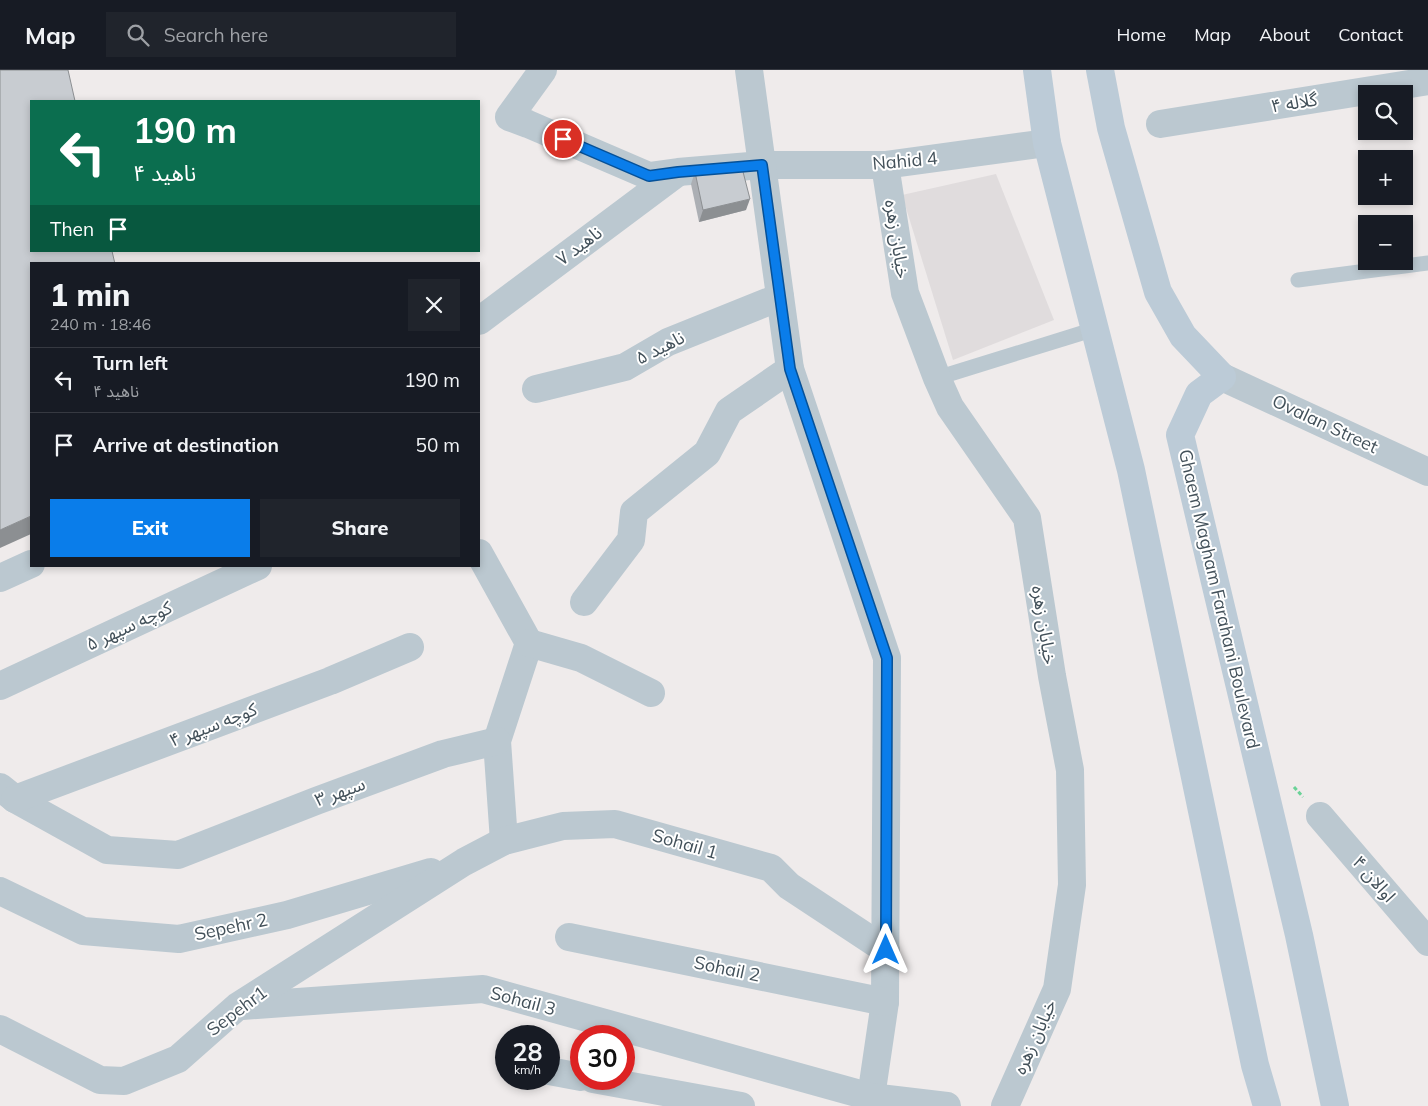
<!DOCTYPE html>
<html lang="en">
<head>
<meta charset="utf-8">
<style>
	:root { --surface:#171b24; --page:#20242c; --text:#f1f3f6; --muted:#9ea1a6; --line:#363941; --accent:#0a7dea }
	body { margin:0; font-family:Mulish,"Noto Sans Arabic",sans-serif; background:var(--page); color:var(--text); height:100vh; display:flex; flex-direction:column; font-size:19px; white-space:nowrap }
	* { box-sizing:border-box; margin:0 }
	p { font-size:16px; color:var(--muted) }
	.icon { flex:none; width:28px; height:28px; fill:none; stroke:currentColor; stroke-width:2; stroke-linecap:round; stroke-linejoin:round }
	.map { position:relative; flex:1; overflow:hidden }
	.panel { position:absolute; left:30px; top:192px; width:450px; height:305px; display:flex; flex-direction:column; background:var(--surface); border-radius:0px; box-shadow:0 2px 8px #0003 }
	.panel>* { flex:none }
	.top-card { position:absolute; left:30px; top:30px; width:450px; height:152px; border-radius:0px; box-shadow:0 2px 8px #0003; background:#0b6e4f; color:#fff; overflow:hidden }
	.controls { position:absolute; left:1358px; top:15px; display:grid; gap:10px }
	.controls a { display:grid; place-items:center; width:55px; height:55px; border-radius:0px; background:var(--surface); box-shadow:0 2px 8px #0003; font-size:25px }
	.speed { position:absolute; left:495px; top:955px; display:flex; gap:10px; font-size:25px; font-weight:700; text-align:center }
	.speed>* { display:grid; place-content:center; width:65px; height:65px; border-radius:50%; background:var(--surface); box-shadow:0 2px 8px #0003; line-height:1 }
	.speed small { font-size:12px; font-weight:400 }
	.speed .limit { border:8px solid #d22; background:#fff; color:#111 }
	.pin { position:absolute; display:grid; place-items:center; width:42px; height:42px; color:#fff; margin:-21px; border:2px solid #fff; border-radius:50%; box-shadow:0 1px 5px #0007 }
	.me { position:absolute; width:55px; margin:-28px; rotate:0deg; stroke-linejoin:round; filter:drop-shadow(0 0 4px #0008) }
	.turn { display:flex; align-items:center; gap:18px; height:105px; padding:0 20px; font-size:22px }
	.turn .icon { width:65px; height:65px; stroke-width:2.5 }
	.turn b { display:block; font-size:35px; line-height:42px }
	.then { display:flex; align-items:center; height:48px; padding:0 20px; background:#0003; gap:10px; font-size:19px }
	.round { display:grid; place-items:center; flex:none; width:52px; height:52px; border-radius:0px; background:var(--page) }
	.summary { display:flex; align-items:center; justify-content:space-between; height:85px; padding:0 20px }
	h1 { font-size:30px; font-weight:800; line-height:38px }
	.primary-button { display:flex; gap:10px; margin-top:auto; padding:10px 20px }
	.primary-button a { flex:1; height:58px; border-radius:0px; background:var(--accent); color:#fff; font-size:20px; font-weight:800; line-height:58px; text-align:center }
	.primary-button a+a { background:var(--page); color:var(--text) }
	ul { padding:0; list-style:none }
	li { display:flex; align-items:center; gap:15px; height:65px; padding:0 20px; border-top:1px solid var(--line) }
	li div { flex:1 }
	li b { display:block; font-size:19px }
	li em { font-style:normal }
	header { display:flex; align-items:center; gap:30px; box-sizing:border-box; height:70px; padding:0 25px; background:var(--surface); border-bottom:1px solid var(--line) }
	header strong { font-size:24px }
	nav { display:flex; gap:28px; margin-inline-start:auto; font-size:18px }
	.search { width:350px; height:45px; background:var(--page); display:flex; align-items:center; gap:12px; box-sizing:border-box; padding:0 18px; border-radius:0px; color:var(--muted); font-size:19px }
	.map>svg:first-child { display:block }
</style>
</head>
<body>
<header>
<strong>Map</strong>
<div class="search"><svg class="icon" aria-label="search" viewBox="0 0 24 24"><circle cx="10" cy="10" r="6"/><path d="M15 15l6 6"/></svg>Search here</div>
<nav><a>Home</a><a>Map</a><a>About</a><a>Contact</a></nav>
</header>
<div class="map">
<svg width="1428" height="1036" viewBox="0 0 1428 1036">
	<rect width="100%" height="100%" fill="#efebeb"/>
	<!-- education -->
	<path fill="#e0dcdd" d="M996 104 1054 250 953 290 902 125Z"/>
	<g fill="none" stroke-linecap="round" stroke-linejoin="round">
		<!-- path -->
		<path stroke="#6ad297" stroke-width="3" stroke-dasharray="4 2.5" stroke-linecap="butt" d="M1294 717 1303 727"/>
		<!-- service -->
		<g stroke="#bbc8d0" stroke-width="15">
			<path d="M1298 210 1428 193"/>
			<path d="M937 308 1095 259"/>
		</g>
		<!-- minor -->
		<g stroke="#bbc8d0" stroke-width="28">
			<path d="M543 0 509 47 528 54 649 106 678 102 762 95H885L1047 73"/>
			<path d="M749 0 790 299 887 588 885 932 871 1027"/>
			<path d="M1160 54 1428 11"/>
			<path d="M885 95 905 223 937 308 950 337 1027 448 1052 606 1070 700 1072 815 1057 919 1005 1036"/>
			<path d="M479 251 677 103"/>
			<path d="M536 319 625 297 668 272 780 227"/>
			<path d="M479 483 529 573 497 671 504 771"/>
			<path d="M0 508 31 494"/>
			<path d="M584 532 631 470 634 442 707 383 729 341 790 299"/>
			<path d="M529 573 581 588 651 623"/>
			<path d="M0 616 258 496"/>
			<path d="M0 717 15 729 107 780 178 785 316 731 443 684 497 671"/>
			<path d="M15 729 330 611 410 577"/>
			<path d="M1320 746 1428 872"/>
			<path d="M0 821 83 861 179 869 287 845 431 802"/>
			<path d="M569 867 885 932"/>
			<path d="M242 936 483 919 871 1027 947 1036"/>
			<path d="M0 959 100 1010 124 1011 178 989 238 936 464 792 504 771 563 756 615 754 771 798 789 816 886 880"/>
			<path d="M549 1001 581 1007"/>
			<path d="M593 1009 741 1036"/>
		</g>
		<!-- tertiary -->
		<path stroke="#bbc8d0" stroke-width="28" d="M1222 307 1428 402"/>
		<!-- secondary -->
		<g stroke="#bccbd7" stroke-width="28">
			<path d="M1037 0 1047 73 1131 400 1255 995 1267 1036"/>
			<path d="M1100 0 1111 58 1158 222 1183 266 1222 307 1199 324 1180 365 1299 865 1335 1036"/>
		</g>
	</g>
	<!-- wall -->
	<path fill="#acafb4" d="M695 102 746 140 699 152 691 114Z"/>
	<!-- shaded-wall -->
	<g fill="#8c8f92">
		<path d="M750 129 746 140 699 152 703 140Z"/>
		<path d="M31 446V464L0 478V460Z"/>
	</g>
	<!-- building -->
	<g fill="#c8ccd1" stroke="#8c8f92">
		<path d="M0 0H68L75 31H31V181H112L115 194H31V446L0 460Z"/>
		<path d="M741 94 750 129 703 140 695 102Z"/>
	</g>
	<g fill="none" stroke-linecap="round" stroke-linejoin="round">
		<!-- route casing -->
		<g stroke="#065198" stroke-width="12">
			<path id="route" d="M563 69 649 106 678 102 762 95 790 299 887 588 886 880"/>
		</g>
		<!-- route -->
		<use href="#route" stroke="#0a7dea" stroke-width="9"/>
	</g>
	<g text-anchor="middle" stroke-width="4" stroke-linejoin="round" paint-order="stroke">
		<!-- street labels -->
		<g font-size="18" fill="#43515a" stroke="#fff">
			<text transform="translate(1294 33) rotate(-9)" y="6">گلاله ۴</text>
			<text transform="translate(905 91) rotate(-5)" y="6">Nahid 4</text>
			<text transform="translate(897 169) rotate(81)" y="6">خیابان زهره</text>
			<text transform="translate(579 176) rotate(-37)" y="6">ناهید ۷</text>
			<text transform="translate(660 278) rotate(-27)" y="6">ناهید ۵</text>
			<text transform="translate(1325 354) rotate(25)" y="6">Ovalan Street</text>
			<text transform="translate(1219 529) rotate(77)" y="6">Ghaem Magham Farahani Boulevard</text>
			<text transform="translate(1044 555) rotate(81)" y="6">خیابان زهره</text>
			<text transform="translate(129 556) rotate(-25)" y="6">کوچه سپهر ۵</text>
			<text transform="translate(213 655) rotate(-21)" y="6">کوچه سپهر ۴</text>
			<text transform="translate(340 722) rotate(-20)" y="6">سپهر ۳</text>
			<text transform="translate(685 774) rotate(16)" y="6">Sohail 1</text>
			<text transform="translate(1374 809) rotate(49)" y="6">اوالان ۴</text>
			<text transform="translate(231 857) rotate(-12)" y="6">Sepehr 2</text>
			<text transform="translate(727 899) rotate(12)" y="6">Sohail 2</text>
			<text transform="translate(523 931) rotate(15)" y="6">Sohail 3</text>
			<text transform="translate(237 941) rotate(-37)" y="6">Sepehr1</text>
			<text transform="translate(1035 967) rotate(-66)" y="6">خیابان زهره</text>
		</g>
	</g>
</svg>
<div class="controls">
<a><svg class="icon" aria-label="search" viewBox="0 0 24 24"><circle cx="10" cy="10" r="6"/><path d="M15 15l6 6"/></svg></a>
<a>+</a>
<a>−</a>
</div>
<div class="speed"><div>28<small>km/h</small></div><div class="limit">30</div></div>
<div class="pin" style="left:563px;top:69px;background:#d93025"><svg class="icon" aria-label="arrive" viewBox="0 0 24 24"><path d="M6 21V4h12l-3 4 3 4H6"/></svg></div>
<svg class="me" style="left:886px;top:880px" viewBox="-20 -20 40 40"><path d="M0-17L14 15 0 8-14 15z" fill="#0a7dea" stroke="#fff" stroke-width="4"/></svg>
<div class="top-card">
<div class="turn"><svg class="icon" aria-label="left" viewBox="0 0 24 24"><path d="M17 20v-9H6M10 6l-5 5 5 5"/></svg><div><b>190 m</b>ناهید ۴</div></div>
<div class="then">Then<svg class="icon" aria-label="arrive" viewBox="0 0 24 24"><path d="M6 21V4h12l-3 4 3 4H6"/></svg></div>
</div>
<section class="panel">
<div class="summary"><div><h1>1 min</h1><p>240 m · 18:46</p></div><a class="round"><svg class="icon" aria-label="close" viewBox="0 0 24 24"><path d="M6 6l12 12M18 6L6 18"/></svg></a></div>
<ul>
<li><svg class="icon" aria-label="left" viewBox="0 0 24 24"><path d="M17 20v-9H6M10 6l-5 5 5 5"/></svg><div><b>Turn left</b><p>ناهید ۴</p></div><em>190 m</em></li>
<li><svg class="icon" aria-label="arrive" viewBox="0 0 24 24"><path d="M6 21V4h12l-3 4 3 4H6"/></svg><div><b>Arrive at destination</b></div><em>50 m</em></li>
</ul>
<div class="primary-button"><a>Exit</a><a>Share</a></div>
</section>
</div>
</body>
</html>
